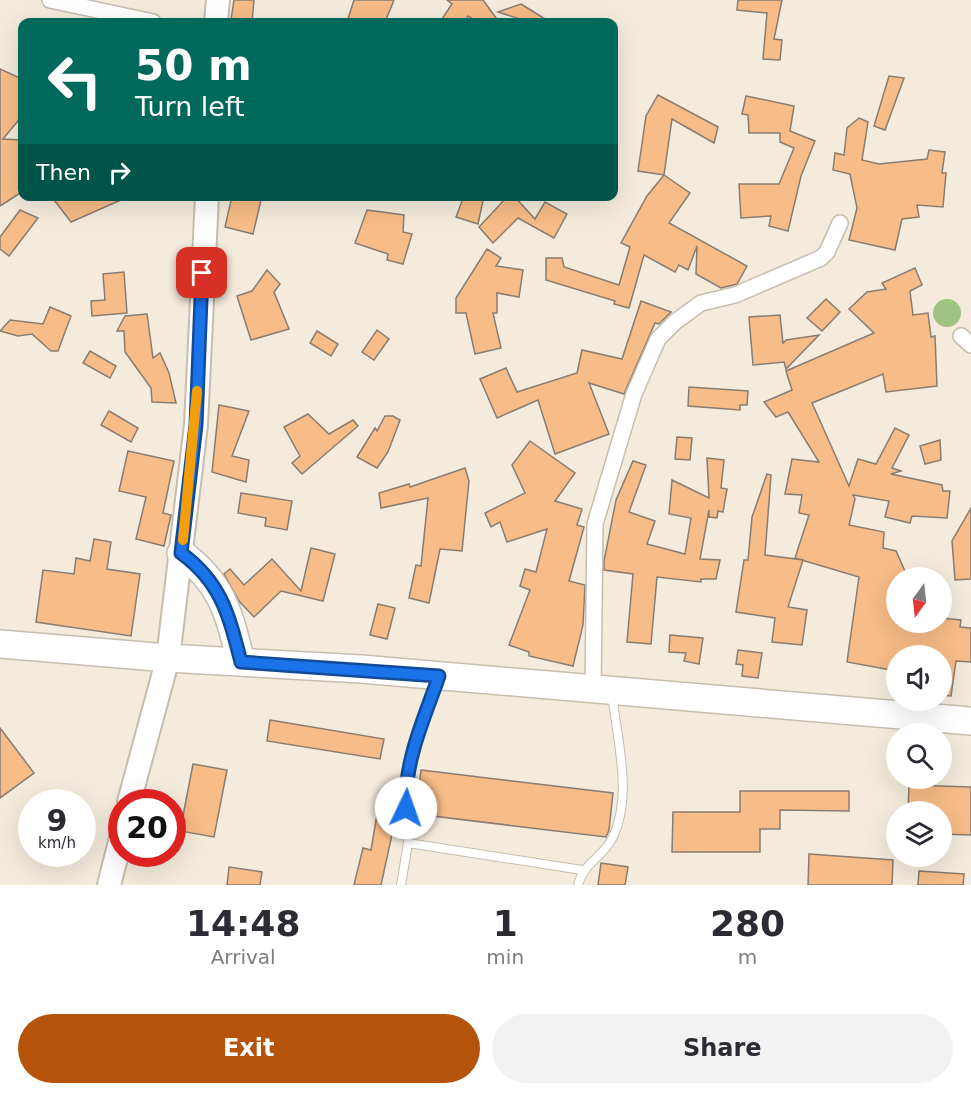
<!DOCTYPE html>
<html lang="en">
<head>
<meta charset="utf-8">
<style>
	:root { --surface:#fff; --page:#f2f2f3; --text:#2b2b33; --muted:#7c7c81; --accent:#b45309 }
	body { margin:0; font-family:"DejaVu Sans",sans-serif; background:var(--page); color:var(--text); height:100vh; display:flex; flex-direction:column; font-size:22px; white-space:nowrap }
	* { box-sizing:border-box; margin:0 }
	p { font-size:20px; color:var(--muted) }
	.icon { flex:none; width:33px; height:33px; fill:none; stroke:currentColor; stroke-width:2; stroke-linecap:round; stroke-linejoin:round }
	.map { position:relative; height:885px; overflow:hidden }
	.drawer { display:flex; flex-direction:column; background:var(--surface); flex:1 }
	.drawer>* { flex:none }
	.hud { position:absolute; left:18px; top:18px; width:600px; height:183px; border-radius:12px; box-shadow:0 6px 24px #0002; background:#00695c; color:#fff; overflow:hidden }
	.needle { width:39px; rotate:195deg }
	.buttons { position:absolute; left:886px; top:567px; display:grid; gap:12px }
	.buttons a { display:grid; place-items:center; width:66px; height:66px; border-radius:50%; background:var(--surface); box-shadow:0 6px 24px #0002; font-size:30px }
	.speed { position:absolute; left:18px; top:789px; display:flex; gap:12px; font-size:30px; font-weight:700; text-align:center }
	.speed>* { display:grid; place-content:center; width:78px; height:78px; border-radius:50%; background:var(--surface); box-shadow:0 6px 24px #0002; line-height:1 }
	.speed small { font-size:15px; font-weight:400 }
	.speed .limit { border:9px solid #d22; background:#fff; color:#111 }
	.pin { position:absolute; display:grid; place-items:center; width:51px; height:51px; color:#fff; margin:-26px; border-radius:12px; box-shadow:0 3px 9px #0006 }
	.me { position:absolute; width:66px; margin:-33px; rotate:3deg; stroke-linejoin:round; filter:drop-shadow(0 0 4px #0008) }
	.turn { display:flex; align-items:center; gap:21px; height:126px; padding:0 18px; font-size:27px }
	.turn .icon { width:78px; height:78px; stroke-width:2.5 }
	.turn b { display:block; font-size:42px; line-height:51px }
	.then { display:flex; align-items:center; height:57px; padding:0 18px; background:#0003; gap:12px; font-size:22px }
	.eta { display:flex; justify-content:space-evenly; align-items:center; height:102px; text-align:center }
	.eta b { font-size:36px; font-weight:700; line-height:42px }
	.primary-button { display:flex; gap:12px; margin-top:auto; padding:12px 18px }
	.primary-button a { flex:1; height:69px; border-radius:36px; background:var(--accent); color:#fff; font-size:24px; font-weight:700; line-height:69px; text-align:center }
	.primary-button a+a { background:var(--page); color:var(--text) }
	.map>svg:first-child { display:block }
</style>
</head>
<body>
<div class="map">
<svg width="971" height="885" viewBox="0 0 971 885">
	<rect width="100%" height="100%" fill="#f4ebdc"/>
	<!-- forest -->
	<circle fill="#9fc382" cx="947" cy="313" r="14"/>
	<!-- building -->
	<g fill="#f7bc87" stroke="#897c71" stroke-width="1.5">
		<path d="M234 0H254L252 22 231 20Z"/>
		<path d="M354 0H394L385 22H347Z"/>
		<path d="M447 0H483L499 22H478L468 16 464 22H440L452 4Z"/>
		<path d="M738 0H782L774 39 782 40 780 60 763 59 767 13 737 10Z"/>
		<path d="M521 4 550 22H529L498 12Z"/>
		<path d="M0 69 22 79V116L3 139 22 140V192L0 206Z"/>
		<path d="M889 76 904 78 885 130 874 126Z"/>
		<path d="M658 95 718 127 714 143 672 119 664 175 638 171 646 116Z"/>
		<path d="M746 96 794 106 790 131 815 141 801 176 788 231 769 226 771 216 741 218 739 184H779L794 148 780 142V133H749L748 115 742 114Z"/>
		<path d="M859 118 868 122 862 160 879 164 927 159 929 150 945 152 942 173H946L943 207 917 205 919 217 902 219 895 250 849 240 857 208 850 174 833 170 835 153 844 155 847 128Z"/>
		<path d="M664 175 690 193 669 223 747 266 737 284 721 288 696 274 697 246 688 270 679 265 675 272 644 255 629 308 614 304 615 301 546 280V258H562L564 267 619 285 630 247 621 243 647 196Z"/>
		<path d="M51 196H130L71 222Z"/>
		<path d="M232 196H262L253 234 225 227Z"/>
		<path d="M464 196H484L478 224 456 217Z"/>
		<path d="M508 196H514L535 219 545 202 567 214 554 238 518 218 493 243 479 227Z"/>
		<path d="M20 210 38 218 9 256 0 249V237Z"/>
		<path d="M367 210 404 215 403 232 412 234 403 264 387 260 388 254 355 243Z"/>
		<path d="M487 249 501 258 496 266 523 270 519 297 497 293V313H493L501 348 475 354 466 313H456V298Z"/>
		<path d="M915 268 922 285 910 291 913 315 928 313 931 337 935 336 937 386 886 392 883 374 812 403 849 486 858 459 876 464 895 428 909 435 892 468 901 471 891 474 942 485 943 491H950L947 518 912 516 910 523 885 517 889 501 853 495 855 499 849 525 884 532 883 548 896 551 908 578H897V622H942V618L961 620 960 627 971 628V662L956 661 951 696 942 695V656H897V671L847 662 859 577 795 558 809 515 799 513 802 495 785 494 792 459 819 462 788 412 776 417 764 402 792 390 786 371 874 333 849 309 867 292 886 289 882 283Z"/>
		<path d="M267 270 280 284 274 292 289 329 251 340 237 296 252 291Z"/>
		<path d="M124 272 127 313 92 316 91 301 105 300 103 274Z"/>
		<path d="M826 299 840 312 822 331 807 318Z"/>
		<path d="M641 301 671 312 659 324 655 323 624 394 589 383 609 434 555 454 538 400 497 418 480 379 506 368 517 392 577 373 582 350 622 359Z"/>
		<path d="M50 307 71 316 58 351H51L32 334 18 336 0 331 10 320 43 324Z"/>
		<path d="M147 314 153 358 160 353 169 373 176 403 152 402 151 388 125 352 124 331H117L125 316Z"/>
		<path d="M780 315 783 343 786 340 819 335 786 369 784 362 753 365 749 317Z"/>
		<path d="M377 330 389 339 374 360 362 352Z"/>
		<path d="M317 331 338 344 331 356 310 343Z"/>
		<path d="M90 351 116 366 110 378 83 363Z"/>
		<path d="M689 387 748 391 747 405H740V410L688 406Z"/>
		<path d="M219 405 249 411 232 456 249 460 246 482 212 472Z"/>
		<path d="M109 411 138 428 131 442 101 425Z"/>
		<path d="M308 414 329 434 353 420 358 426 302 474 292 463 300 456 284 427Z"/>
		<path d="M385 416H393L400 420 388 452 377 468 357 457 375 428 377 431Z"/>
		<path d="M677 437 692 438 690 460 675 459Z"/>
		<path d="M940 440 941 460 925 464 920 446Z"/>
		<path d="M530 441 575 473 555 501 582 509 577 525 584 527 569 581 585 585 583 625 573 666 529 656V652L509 645 530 590 520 586 525 569 536 572 547 529 507 542 500 522 491 527 485 513 525 493 512 465Z"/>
		<path d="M128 451 174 461 163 513 171 515 164 546 136 539 146 497 119 491Z"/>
		<path d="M707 458 724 460 721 488 727 489 723 512 718 511 717 518 709 517V510L700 559 720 560 716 579H701V582L657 577 651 644 627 642 633 574 604 570V561L616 500 633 461 646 465 629 512 655 521 647 544 685 554 691 518 669 514 672 480 709 498Z"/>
		<path d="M465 468 469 481 462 551 440 549 429 603 409 598 416 565 421 566 428 498 381 508 379 493 409 484 410 487Z"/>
		<path d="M767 474 771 475 765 555 803 560 788 607 807 610 802 645 772 642 775 618 736 612 744 560H748L752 517Z"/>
		<path d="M241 493 292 501 287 530 265 526 266 518 238 513Z"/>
		<path d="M971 508V579L955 580 952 541Z"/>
		<path d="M94 539 111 542 107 569 140 574 131 636 36 622 43 570 74 574 76 558 90 561Z"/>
		<path d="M311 548 335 554 323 601 281 591 254 617 239 601 224 574 230 569 244 585 272 559 301 591Z"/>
		<path d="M378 604 395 608 387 639 370 635Z"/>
		<path d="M670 635 703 638 699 664 684 661 686 653 669 652Z"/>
		<path d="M738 650 762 653 758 678 742 676 743 665 736 664Z"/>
		<path d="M270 720 384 739 380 759 267 741Z"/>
		<path d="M0 728 34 773 0 798Z"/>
		<path d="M193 764 227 770 214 837 180 831Z"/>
		<path d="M421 770 613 793 609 830 606 837 416 814Z"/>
		<path d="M909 785 971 787V835L942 834V812H908Z"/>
		<path d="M740 791H849V811L780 810V829H760V852H672L673 812H740Z"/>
		<path d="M379 803 398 807 381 885H354L363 848 371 850Z"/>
		<path d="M809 854 893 860 892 885H808Z"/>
		<path d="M601 863 628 867 625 885H598Z"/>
		<path d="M229 867 262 872 260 885H227Z"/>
		<path d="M919 871 964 874 963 885H918Z"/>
	</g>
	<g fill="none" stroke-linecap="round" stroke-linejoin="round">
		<!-- lane casing -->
		<g stroke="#c6bdae" stroke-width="10">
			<g id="lane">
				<path d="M408 843 582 870"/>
				<path d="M401 885 408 843 405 794 412 750 438 679"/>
				<path d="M578 885C584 862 602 859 613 837 633 795 617 739 612 694"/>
			</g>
		</g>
		<!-- street casing -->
		<g stroke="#c6bdae" stroke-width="18">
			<g id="street">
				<path d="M50 0 153 22"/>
				<path d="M961 336 971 345"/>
				<path d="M593 689 595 524 634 394 658 339 675 322 701 303 735 295 821 258 827 252 840 223"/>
			</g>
		</g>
		<!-- primary casing -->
		<g stroke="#c6bdae" stroke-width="26">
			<g id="primary">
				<path d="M216 22 218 0"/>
				<path d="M129 802 168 658 196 425 207 196"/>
				<path d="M109 885 122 834"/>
			</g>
		</g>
		<!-- highway casing -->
		<g stroke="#c6bdae" stroke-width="30">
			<g id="highway">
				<path d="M181 553C223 584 229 614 241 662"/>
				<path d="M0 644 168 658 361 669 971 721"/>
			</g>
		</g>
		<!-- lane -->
		<use href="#lane" stroke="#fff" stroke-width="8"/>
		<!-- street -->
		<use href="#street" stroke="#fff" stroke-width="15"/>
		<!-- primary -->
		<use href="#primary" stroke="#fff" stroke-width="22"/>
		<!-- highway -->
		<use href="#highway" stroke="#fff" stroke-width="27"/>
	</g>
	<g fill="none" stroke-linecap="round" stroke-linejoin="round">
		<!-- route casing -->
		<g stroke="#114b97" stroke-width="15">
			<path id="route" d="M202 273 196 425 181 553C222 583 229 616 241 662L439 676C424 719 404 761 406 808"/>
		</g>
		<!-- route -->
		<use href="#route" stroke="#1a73e8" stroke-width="10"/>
		<!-- slow -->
		<path stroke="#f59e0b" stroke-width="10" d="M183 540 197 391"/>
	</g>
</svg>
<div class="buttons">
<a><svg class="needle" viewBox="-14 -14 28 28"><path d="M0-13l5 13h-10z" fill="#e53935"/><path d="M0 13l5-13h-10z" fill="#7c7c81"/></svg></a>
<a><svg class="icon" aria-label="sound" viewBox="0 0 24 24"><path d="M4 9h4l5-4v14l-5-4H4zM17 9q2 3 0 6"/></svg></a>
<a><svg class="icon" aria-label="search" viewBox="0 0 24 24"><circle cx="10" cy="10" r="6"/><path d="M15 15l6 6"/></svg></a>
<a><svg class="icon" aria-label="layers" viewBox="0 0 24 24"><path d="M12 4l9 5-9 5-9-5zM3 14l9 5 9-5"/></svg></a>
</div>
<div class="speed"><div>9<small>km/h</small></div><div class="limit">20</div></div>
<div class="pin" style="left:202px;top:273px;background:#d93025"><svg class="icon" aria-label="arrive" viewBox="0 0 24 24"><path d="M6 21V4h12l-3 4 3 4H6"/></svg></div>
<svg class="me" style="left:406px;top:808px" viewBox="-20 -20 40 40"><circle r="19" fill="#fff"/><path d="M0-13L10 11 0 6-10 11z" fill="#1a73e8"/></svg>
<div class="hud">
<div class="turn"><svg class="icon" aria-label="left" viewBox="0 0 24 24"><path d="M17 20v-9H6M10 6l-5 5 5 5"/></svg><div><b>50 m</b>Turn left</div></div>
<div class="then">Then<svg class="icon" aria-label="right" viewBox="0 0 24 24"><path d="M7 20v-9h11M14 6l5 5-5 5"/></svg></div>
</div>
</div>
<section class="drawer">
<div class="eta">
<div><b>14:48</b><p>Arrival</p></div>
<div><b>1</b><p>min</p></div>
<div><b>280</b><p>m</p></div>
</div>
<div class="primary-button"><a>Exit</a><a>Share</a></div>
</section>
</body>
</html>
